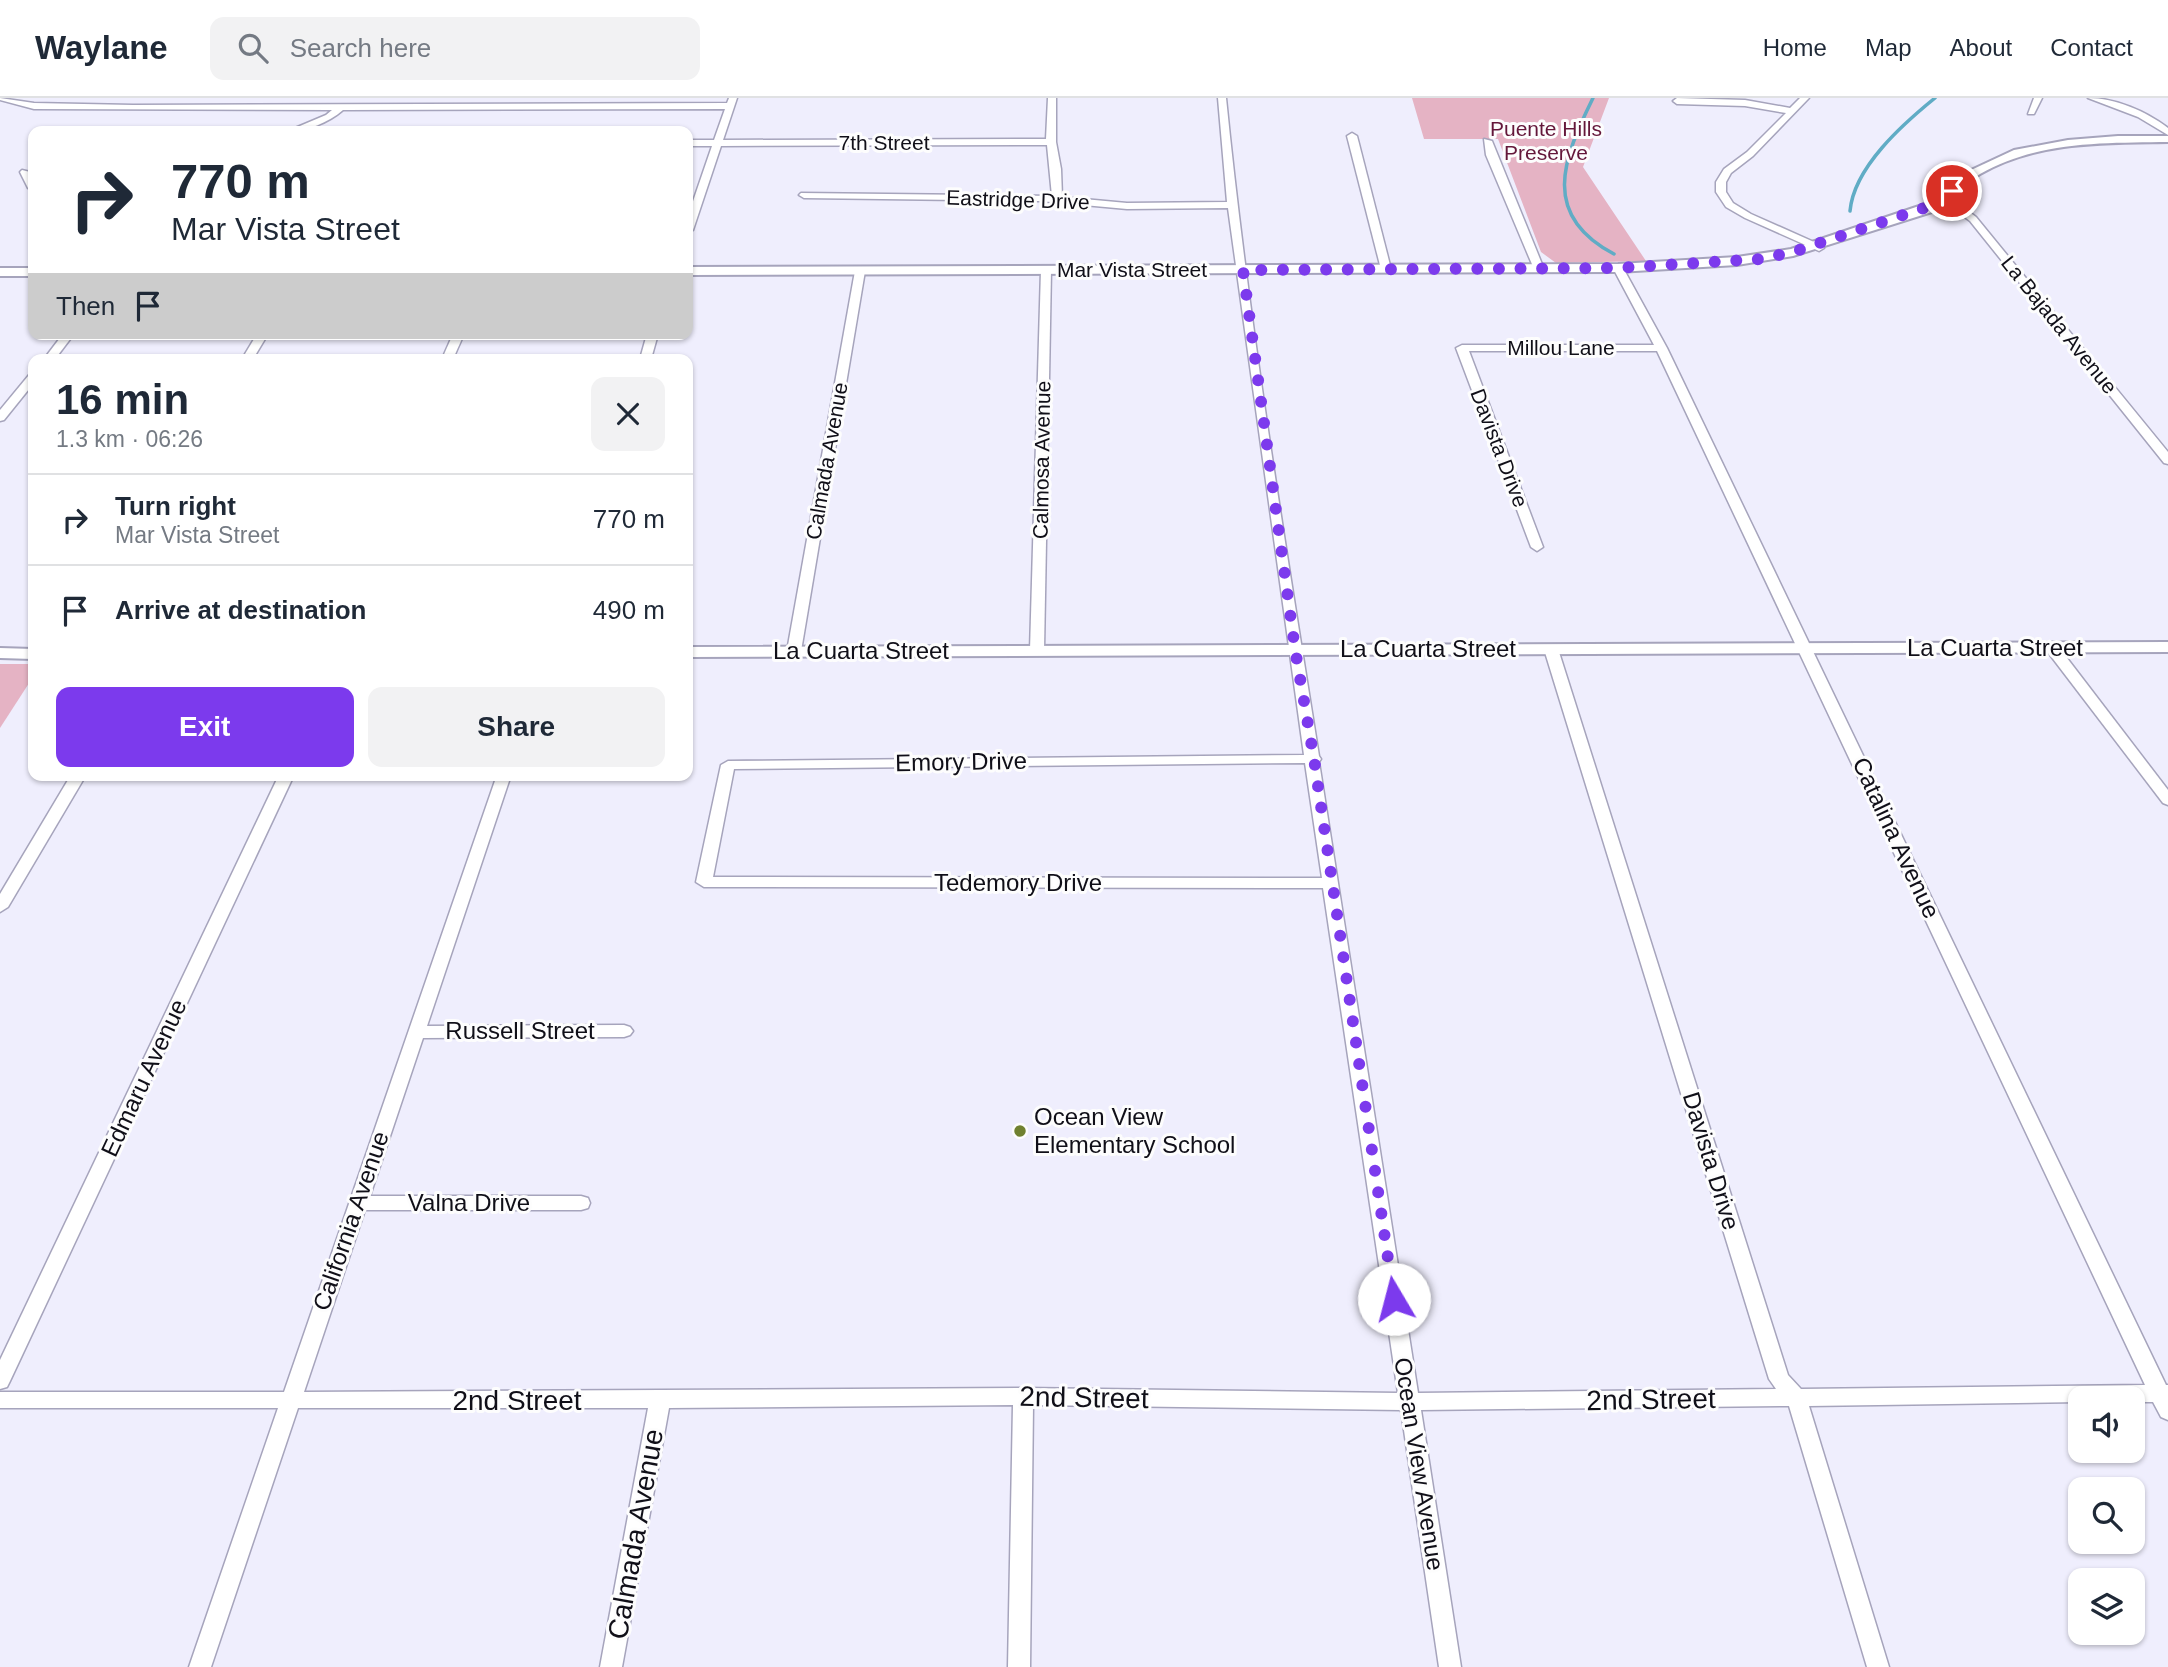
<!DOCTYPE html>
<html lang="en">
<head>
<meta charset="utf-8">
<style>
	:root { --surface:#fff; --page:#f2f2f3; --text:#1f2937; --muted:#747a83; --line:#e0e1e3; --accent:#7c3aed }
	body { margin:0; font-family:Helvetica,sans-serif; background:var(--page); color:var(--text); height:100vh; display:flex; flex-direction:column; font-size:26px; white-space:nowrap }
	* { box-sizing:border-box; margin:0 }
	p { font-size:23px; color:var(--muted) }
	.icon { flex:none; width:38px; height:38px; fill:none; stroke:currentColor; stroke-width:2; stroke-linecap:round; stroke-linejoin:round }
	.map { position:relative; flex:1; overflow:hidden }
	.panel { position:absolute; left:28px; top:256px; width:665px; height:427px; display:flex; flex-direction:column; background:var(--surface); border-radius:14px; box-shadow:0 2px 5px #0004 }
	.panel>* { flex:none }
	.hud { position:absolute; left:28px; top:28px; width:665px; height:214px; border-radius:14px; box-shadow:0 2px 5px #0004; background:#fff; color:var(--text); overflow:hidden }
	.buttons { position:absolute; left:2068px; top:1288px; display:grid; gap:14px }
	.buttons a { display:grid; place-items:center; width:77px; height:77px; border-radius:14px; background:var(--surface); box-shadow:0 2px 5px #0004; font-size:35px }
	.pin { position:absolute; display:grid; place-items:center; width:60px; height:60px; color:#fff; margin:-30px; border:4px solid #fff; border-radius:50%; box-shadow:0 2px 7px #0007 }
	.me { position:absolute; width:77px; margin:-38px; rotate:352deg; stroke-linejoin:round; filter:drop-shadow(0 0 5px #0008) }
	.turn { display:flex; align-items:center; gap:24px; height:147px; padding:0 28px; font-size:32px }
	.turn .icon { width:91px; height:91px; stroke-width:2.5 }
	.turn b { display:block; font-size:49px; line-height:60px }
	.then { display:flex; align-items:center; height:66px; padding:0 28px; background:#0003; gap:14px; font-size:26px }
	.round { display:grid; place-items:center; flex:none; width:74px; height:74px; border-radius:14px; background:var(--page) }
	.headline { display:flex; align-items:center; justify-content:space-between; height:119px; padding:0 28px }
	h1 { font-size:42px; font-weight:700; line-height:52px }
	.button { display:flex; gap:14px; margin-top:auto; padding:14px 28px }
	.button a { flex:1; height:80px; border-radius:14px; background:var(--accent); color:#fff; font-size:28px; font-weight:700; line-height:80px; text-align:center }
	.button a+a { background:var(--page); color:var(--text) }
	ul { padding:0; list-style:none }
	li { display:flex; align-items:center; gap:21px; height:91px; padding:0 28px; border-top:2px solid var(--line) }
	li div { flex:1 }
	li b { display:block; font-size:26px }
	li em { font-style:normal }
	header { display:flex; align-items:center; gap:42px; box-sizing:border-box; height:98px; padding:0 35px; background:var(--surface); border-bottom:2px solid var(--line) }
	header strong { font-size:33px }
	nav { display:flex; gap:38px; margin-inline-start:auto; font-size:24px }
	.search { width:490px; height:63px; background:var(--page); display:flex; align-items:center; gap:18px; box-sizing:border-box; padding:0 24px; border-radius:14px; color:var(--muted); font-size:26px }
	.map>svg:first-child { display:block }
</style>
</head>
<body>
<header>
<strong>Waylane</strong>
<div class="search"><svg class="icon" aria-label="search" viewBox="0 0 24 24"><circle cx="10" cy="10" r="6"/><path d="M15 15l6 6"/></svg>Search here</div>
<nav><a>Home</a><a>Map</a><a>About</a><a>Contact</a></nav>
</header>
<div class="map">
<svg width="2168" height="1569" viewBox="0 0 2168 1569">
	<rect width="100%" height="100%" fill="#efeefd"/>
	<!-- green -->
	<g fill="#e5b3c4">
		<path d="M1412 0H1609L1583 69 1646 163 1556 165 1541 154 1498 41H1424Z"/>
		<path d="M0 566H33V579L0 630Z"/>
	</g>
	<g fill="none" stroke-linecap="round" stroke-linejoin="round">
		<!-- stream -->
		<g stroke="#60acc5" stroke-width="3.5">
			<path d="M1593 0C1563 61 1540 117 1614 156"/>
			<path d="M1850 113C1854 69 1903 26 1935 0"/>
		</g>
		<!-- minor casing -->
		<g stroke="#a6a4bc" stroke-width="3">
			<g id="minor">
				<path d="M0 0 34 5 133 7 727 5 729 0H737L723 42 1046 41 1048 0H1056V44L1061 71 1062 99 1127 105 1227 104 1218 0H1226C1248 220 1284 439 1319 658L1321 661 1319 664 1418 1295 1776 1291 1769 1281 1544 551 1551 547 1558 551 1788 1277 1801 1291 2145 1287 1657 253H1469L1543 449 1537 453 1531 449 1456 250 1462 247H1654L1613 170 1622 168 1667 250 2166 1287H2168V1322L2161 1319 2153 1304H2133V1300H2081V1304L1809 1308 1889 1569H1867L1789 1308 1421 1312 1461 1569H1439L1401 1312 1033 1307 1030 1569H1008L1013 1307 669 1310 622 1569H600L648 1310H298L211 1569H189L278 1310H0V1294H284L497 677H511L427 928 624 927 630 929 633 933 630 937 624 939 423 940 370 1098H581L588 1100 590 1105 588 1110 581 1112H365L304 1294 1023 1290 1398 1295 1323 790 704 789 696 784 721 667 728 663 1304 657 1228 110 1127 111 1040 103 804 100 799 97 801 95 1052 98 1047 47 721 48 693 132 688 135V118L712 48H688V42H714L725 11 343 12C328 25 307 33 288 33L326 17 332 12 34 11 0 2ZM1305 665 1322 780 713 779 734 671Z"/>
				<path d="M1800 0H1809L1753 58 1731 75 1726 84V94L1733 105 1751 116 1823 148 1824 150 1819 153 1745 120 1726 109 1716 94V84L1724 71 1747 54 1786 15 1745 8 1677 6 1673 3 1677 0 1745 2 1790 10Z"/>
				<path d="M2034 0H2042L2034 16H2028Z"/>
				<path d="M2088 0C2115 0 2146 13 2168 30V37L2138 19Z"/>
				<path d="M1352 35 1357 38 1391 171 1390 173 1381 171 1347 38Z"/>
				<path d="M1484 41 1492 43 1544 171 1543 173 1534 171 1486 57Z"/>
				<path d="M22 72 30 74 33 81V93L28 90 20 74Z"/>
				<path d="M1942 101 1960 107 1976 119 2168 354V366L2164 365 1970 123 1954 111 1939 106 1937 104Z"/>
				<path d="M1046 169 1051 172 1044 552 1037 556 1030 552 1041 172Z"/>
				<path d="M860 170 865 173 801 553 794 557 787 553 855 173Z"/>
				<path d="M63 236H74L55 261H44Z"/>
				<path d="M257 236H268L253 261H242Z"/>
				<path d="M453 236H464L453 261H442Z"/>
				<path d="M647 236H658L651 261H640Z"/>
				<path d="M33 276V286L4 322 0 323V312L29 277Z"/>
				<path d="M2052 546 2057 547 2168 692V707L2163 705 2047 553 2045 550Z"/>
				<path d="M71 677H86L8 809 0 814V796Z"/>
				<path d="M279 677H294L10 1283 7 1289 0 1291V1262Z"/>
			</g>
		</g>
		<!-- tertiary casing -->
		<g stroke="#a6a4bc" stroke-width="4">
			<g id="tertiary">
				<path d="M2118 38H2168V44C2104 45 2037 43 1980 76 1963 86 1951 102 1935 113L1793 158 1737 167 1618 174 688 177V169L1618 166 1737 159 1791 151 1934 103 1969 73 2014 52 2068 42Z"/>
				<rect x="0" y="170" width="33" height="8"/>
				<path d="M2168 544V554L688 559V549Z"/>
				<path d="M0 550 33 551V561L0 560Z"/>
			</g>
		</g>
		<!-- minor -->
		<use href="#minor" fill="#fff" fill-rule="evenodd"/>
		<!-- tertiary -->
		<use href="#tertiary" fill="#fff" fill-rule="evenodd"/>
	</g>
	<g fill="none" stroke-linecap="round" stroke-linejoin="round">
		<!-- route -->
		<path stroke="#7c3aed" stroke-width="12" stroke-dasharray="0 21.6" d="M1394 1201 1314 661 1295 551 1243 172 1618 170 1760 161 1793 154 1942 104 1952 93"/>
	</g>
	<!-- markers -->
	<circle fill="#708130" stroke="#fdfdfd" stroke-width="2.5" cx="1020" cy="1033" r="7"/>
	<g text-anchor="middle" stroke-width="6" stroke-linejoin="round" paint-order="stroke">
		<!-- far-park labels -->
		<g font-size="21" fill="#64173a" stroke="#fdfdfd">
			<text x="1546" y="38">Puente Hills<tspan x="1546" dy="24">Preserve</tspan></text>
		</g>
		<!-- far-street labels -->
		<g font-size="21" fill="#100f18" stroke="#fdfdfd">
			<text x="884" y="52">7th Street</text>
			<text transform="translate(1018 102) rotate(2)" y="7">Eastridge Drive</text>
			<text x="1132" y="179">Mar Vista Street</text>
			<text transform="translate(2059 227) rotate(51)" y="7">La Bajada Avenue</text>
			<text x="1561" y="257">Millou Lane</text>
			<text transform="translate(1499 350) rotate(69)" y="7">Davista Drive</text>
			<text transform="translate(1042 362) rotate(-89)" y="7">Calmosa Avenue</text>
			<text transform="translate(827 363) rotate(-80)" y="7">Calmada Avenue</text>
		</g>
		<!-- street labels -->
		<g font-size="24" fill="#100f18" stroke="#fdfdfd">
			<text x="1995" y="558">La Cuarta Street</text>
			<text x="1428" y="559">La Cuarta Street</text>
			<text x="861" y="561">La Cuarta Street</text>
			<text transform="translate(961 664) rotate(-1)" y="8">Emory Drive</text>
			<text transform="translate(1896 740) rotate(65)" y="8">Catalina Avenue</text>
			<text x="1018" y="793">Tedemory Drive</text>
			<text x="520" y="941">Russell Street</text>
			<text transform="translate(144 980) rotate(-65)" y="8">Edmaru Avenue</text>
			<text transform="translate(1711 1063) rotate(73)" y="8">Davista Drive</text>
			<text x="469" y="1113">Valna Drive</text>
			<text transform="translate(351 1123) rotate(-71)" y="8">California Avenue</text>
			<text transform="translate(1419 1366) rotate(81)" y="8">Ocean View Avenue</text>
		</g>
		<!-- poi labels -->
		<g font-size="24" fill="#100f18" stroke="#fdfdfd" text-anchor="start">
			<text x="1034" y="1027">Ocean View<tspan x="1034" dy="28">Elementary School</tspan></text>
		</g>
		<!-- near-street labels -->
		<g font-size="28" fill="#100f18" stroke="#fdfdfd">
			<text transform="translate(1084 1299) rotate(1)" y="10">2nd Street</text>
			<text transform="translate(1651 1301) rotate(-1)" y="10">2nd Street</text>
			<text x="517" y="1312">2nd Street</text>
			<text transform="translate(635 1436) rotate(-80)" y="10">Calmada Avenue</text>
		</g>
	</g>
</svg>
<div class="buttons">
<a><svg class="icon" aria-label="sound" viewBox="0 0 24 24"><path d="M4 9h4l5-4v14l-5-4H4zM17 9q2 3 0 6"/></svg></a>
<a><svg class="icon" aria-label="search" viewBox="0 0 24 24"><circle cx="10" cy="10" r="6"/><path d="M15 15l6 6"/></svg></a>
<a><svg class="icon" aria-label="layers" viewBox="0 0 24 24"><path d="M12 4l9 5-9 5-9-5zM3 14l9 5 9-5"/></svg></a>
</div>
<div class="pin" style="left:1952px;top:93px;background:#d93025"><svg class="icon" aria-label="arrive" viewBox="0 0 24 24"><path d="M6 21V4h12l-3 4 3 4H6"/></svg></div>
<svg class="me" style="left:1394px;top:1201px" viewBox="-20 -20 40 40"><circle r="19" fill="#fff"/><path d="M0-13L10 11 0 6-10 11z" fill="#7c3aed"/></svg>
<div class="hud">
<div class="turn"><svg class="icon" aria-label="right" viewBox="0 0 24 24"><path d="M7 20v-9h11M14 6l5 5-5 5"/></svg><div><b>770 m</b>Mar Vista Street</div></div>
<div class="then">Then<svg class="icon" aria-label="arrive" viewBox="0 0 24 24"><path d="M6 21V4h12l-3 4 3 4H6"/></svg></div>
</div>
<section class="panel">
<div class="headline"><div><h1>16 min</h1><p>1.3 km · 06:26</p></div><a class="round"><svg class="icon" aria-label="close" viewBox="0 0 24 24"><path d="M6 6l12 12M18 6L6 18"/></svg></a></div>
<ul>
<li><svg class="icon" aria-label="right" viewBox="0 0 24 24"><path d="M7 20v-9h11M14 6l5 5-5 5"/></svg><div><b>Turn right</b><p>Mar Vista Street</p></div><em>770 m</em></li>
<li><svg class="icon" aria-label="arrive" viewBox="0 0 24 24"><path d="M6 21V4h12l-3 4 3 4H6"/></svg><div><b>Arrive at destination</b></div><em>490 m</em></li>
</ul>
<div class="button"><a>Exit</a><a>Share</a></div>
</section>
</div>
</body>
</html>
